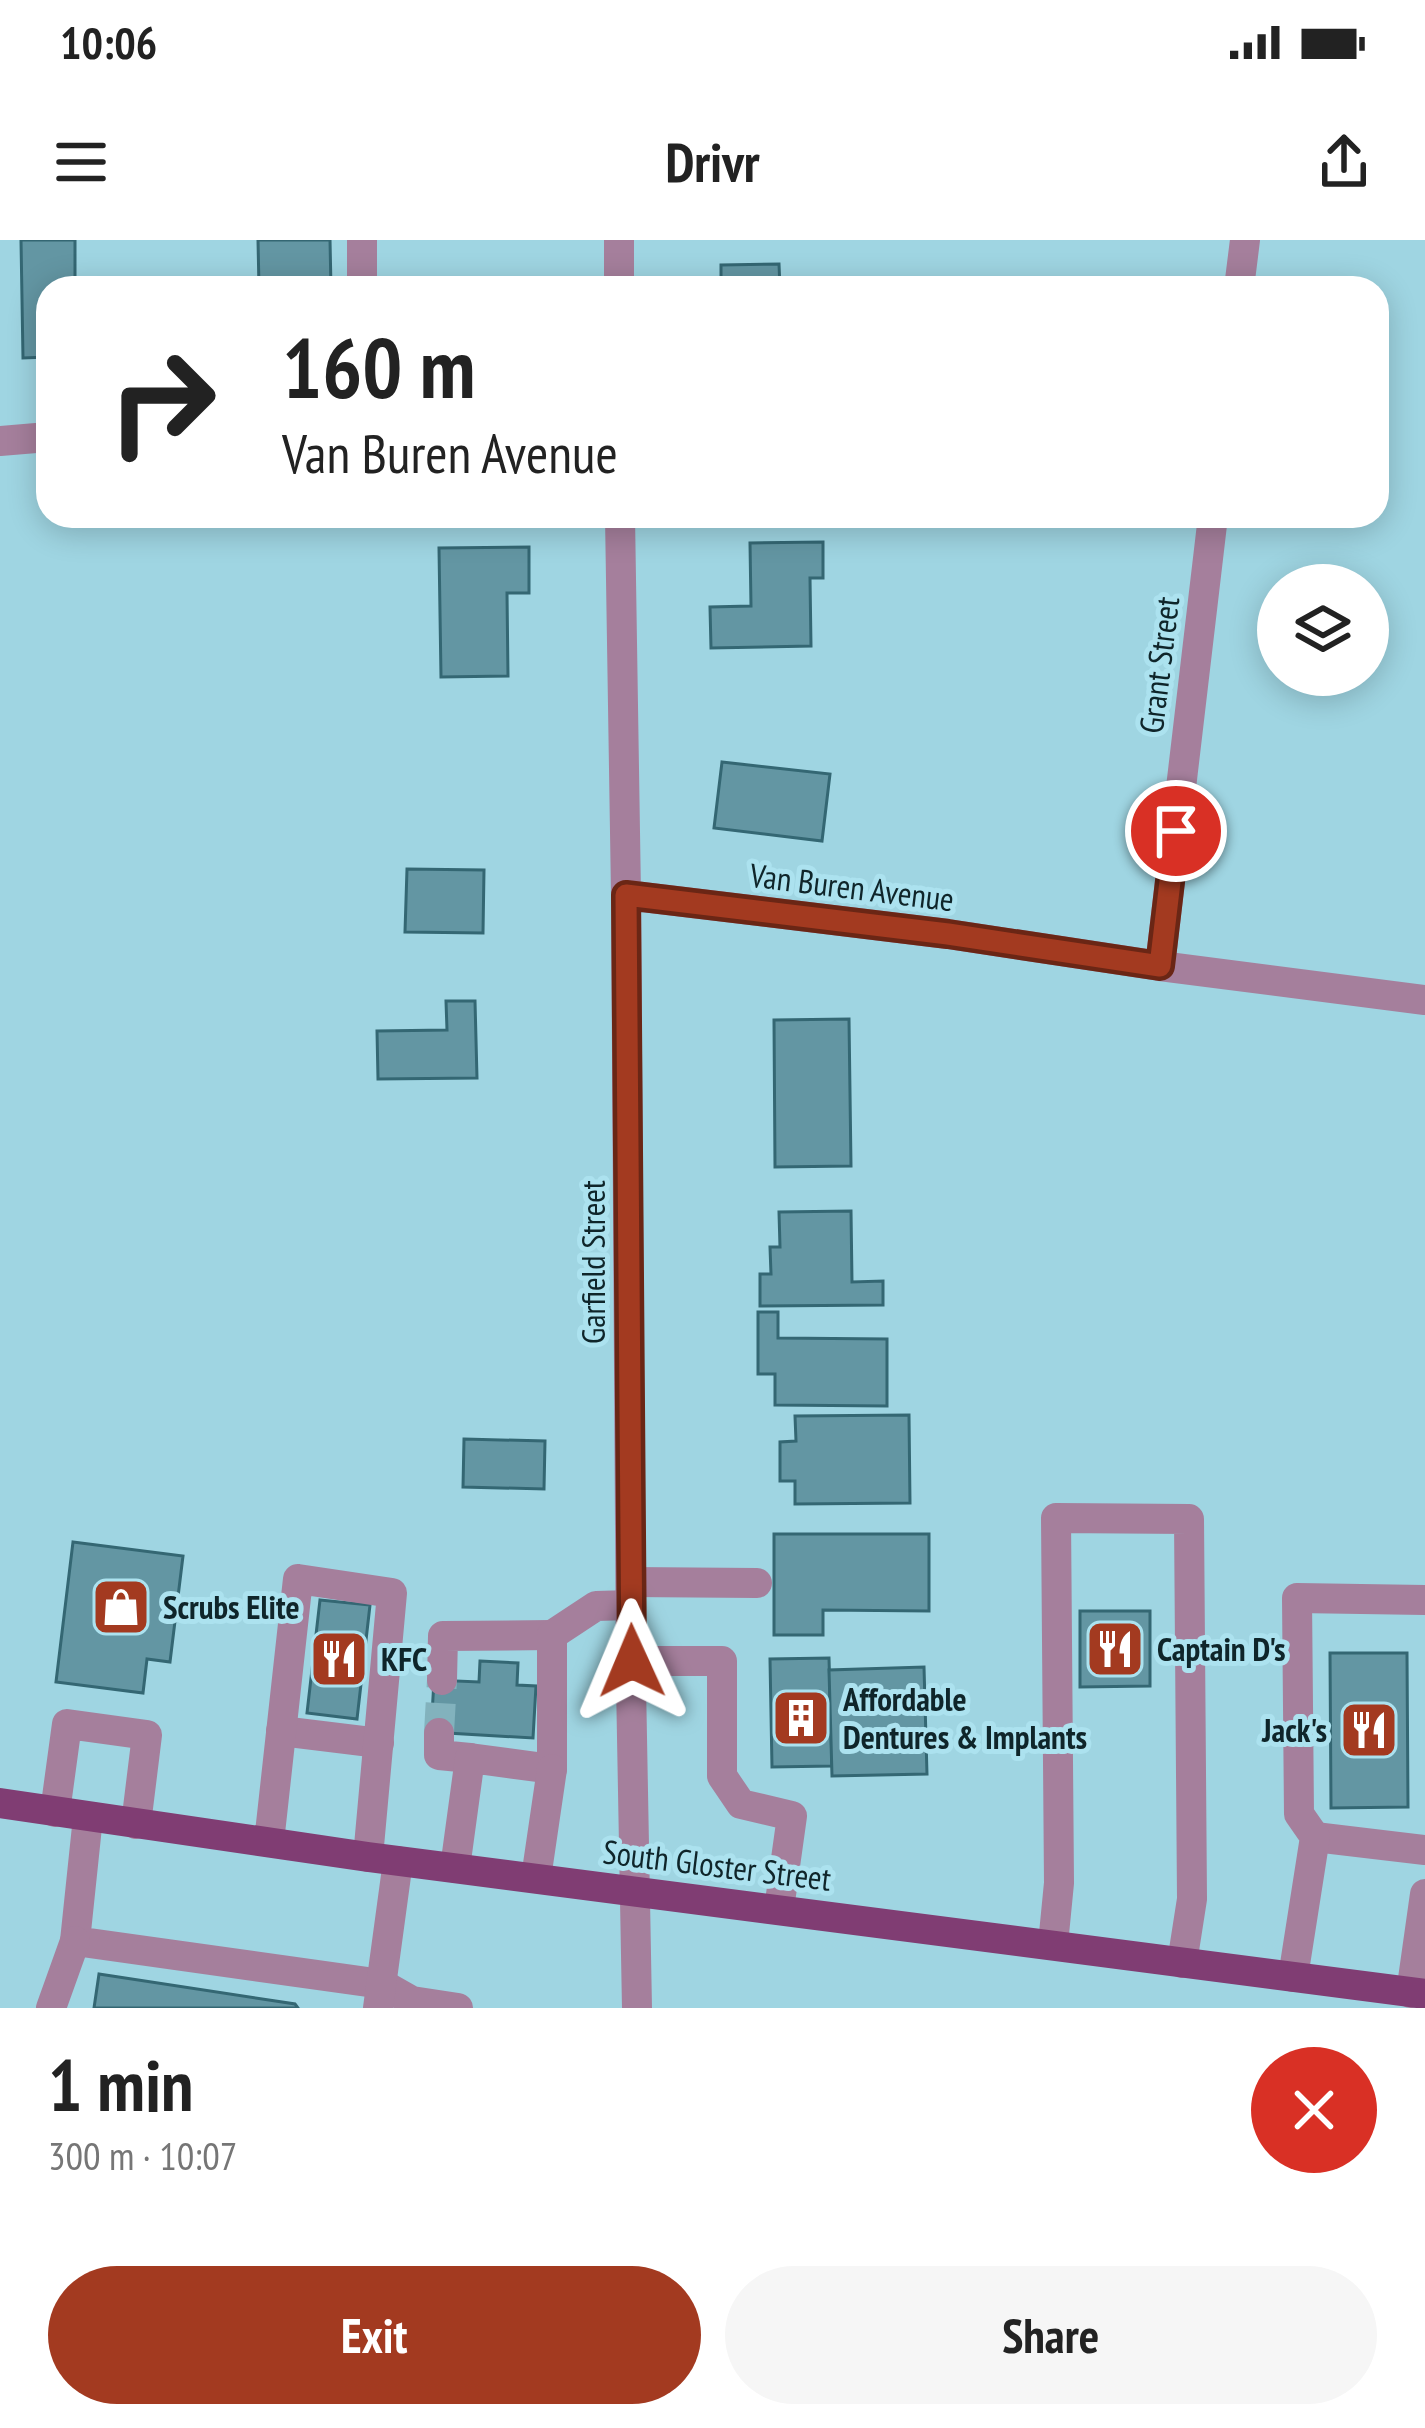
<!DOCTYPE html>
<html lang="en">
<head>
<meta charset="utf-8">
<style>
	:root { --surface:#fff; --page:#f6f6f6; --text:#222; --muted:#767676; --accent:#a33a20 }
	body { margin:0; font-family:"PT Sans Narrow",sans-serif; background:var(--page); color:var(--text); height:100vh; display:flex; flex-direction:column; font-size:45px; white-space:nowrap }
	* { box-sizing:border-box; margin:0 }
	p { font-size:39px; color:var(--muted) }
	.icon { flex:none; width:66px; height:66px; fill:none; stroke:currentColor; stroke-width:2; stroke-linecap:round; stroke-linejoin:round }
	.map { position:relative; height:1768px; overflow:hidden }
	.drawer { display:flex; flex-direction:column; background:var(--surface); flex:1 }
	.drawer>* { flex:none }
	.hud { position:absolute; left:36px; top:36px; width:1353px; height:252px; border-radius:36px; box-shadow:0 6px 30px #0003; background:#fff; color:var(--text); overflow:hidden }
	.tools { position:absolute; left:1257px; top:324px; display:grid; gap:24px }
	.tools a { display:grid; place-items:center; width:132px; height:132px; border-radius:50%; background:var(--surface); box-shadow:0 6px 30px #0003; font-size:60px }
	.pin { position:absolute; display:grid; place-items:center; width:102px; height:102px; color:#fff; margin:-51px; border:6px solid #fff; border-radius:50%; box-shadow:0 3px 12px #0007 }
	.me { position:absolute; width:132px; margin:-66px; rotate:359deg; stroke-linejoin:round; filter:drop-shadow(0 0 9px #0008) }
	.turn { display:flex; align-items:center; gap:42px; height:252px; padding:0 48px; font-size:54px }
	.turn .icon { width:156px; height:156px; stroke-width:2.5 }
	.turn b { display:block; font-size:84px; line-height:102px }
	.round { display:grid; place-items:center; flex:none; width:126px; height:126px; border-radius:63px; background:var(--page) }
	.summary { display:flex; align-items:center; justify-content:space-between; height:204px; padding:0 48px }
	h1 { font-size:72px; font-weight:700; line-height:90px }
	.primary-button { display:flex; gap:24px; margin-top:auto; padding:24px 48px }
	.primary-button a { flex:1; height:138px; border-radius:72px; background:var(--accent); color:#fff; font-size:48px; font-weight:700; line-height:138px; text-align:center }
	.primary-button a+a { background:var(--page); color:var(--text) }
	.status { display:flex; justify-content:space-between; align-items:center; height:84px; padding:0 60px; background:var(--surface); direction:ltr }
	.status svg { height:33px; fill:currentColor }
	header { display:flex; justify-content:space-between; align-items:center; height:156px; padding:0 48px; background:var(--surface); font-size:54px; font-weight:700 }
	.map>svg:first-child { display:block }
</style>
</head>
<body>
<div class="status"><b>10:06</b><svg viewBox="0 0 49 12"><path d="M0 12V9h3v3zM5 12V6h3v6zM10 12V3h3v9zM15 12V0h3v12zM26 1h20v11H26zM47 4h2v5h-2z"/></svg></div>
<header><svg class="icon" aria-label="menu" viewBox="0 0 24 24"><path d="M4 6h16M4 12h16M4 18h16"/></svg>Drivr<svg class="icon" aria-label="share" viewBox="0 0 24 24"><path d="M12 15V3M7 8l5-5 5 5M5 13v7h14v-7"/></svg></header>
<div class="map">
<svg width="1425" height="1768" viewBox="0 0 1425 1768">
	<rect width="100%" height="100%" fill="#9fd5e2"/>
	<!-- building -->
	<g fill="#6396a3" stroke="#346773" stroke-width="3">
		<path d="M21 0H75V48H48V117L23 118Z"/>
		<path d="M258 0H330L331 48H259Z"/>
		<path d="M779 24 780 48H721V25Z"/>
		<path d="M823 302V338H810L811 406 711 408 710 367 751 366 750 303Z"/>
		<path d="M529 307V353H507L508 436 441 437 439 308Z"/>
		<path d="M722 522 830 534 822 601 714 588Z"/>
		<path d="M407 629 484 630 483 693 405 692Z"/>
		<path d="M446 761H475L477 838 378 839 377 791 447 790Z"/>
		<path d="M849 779 851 926 775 927 774 780Z"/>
		<path d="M851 971 852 1042 883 1041V1065L760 1066V1034H771L770 1007H780L779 972Z"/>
		<path d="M758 1072H778V1098L887 1099V1166L775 1165V1134H758Z"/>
		<path d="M909 1175 910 1263 795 1264V1241H780V1202L796 1201 795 1176Z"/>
		<path d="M464 1199 545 1201 544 1249 463 1247Z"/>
		<path d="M774 1294H929V1371L823 1370V1395H774Z"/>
		<path d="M73 1302 183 1316 170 1422 147 1419 143 1453 56 1442Z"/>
		<path d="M320 1360 370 1365 357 1479 307 1473Z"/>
		<path d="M1080 1371H1150V1446L1080 1447Z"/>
		<path d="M1330 1413H1407L1408 1567 1331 1568Z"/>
		<path d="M829 1418 832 1526 772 1527 770 1419Z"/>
		<path d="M480 1421 518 1423 517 1445 536 1446 533 1498 431 1492 434 1440 479 1442Z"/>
		<path d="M924 1427 927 1534 832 1536 829 1430Z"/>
		<path d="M99 1734 295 1764 298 1768H94Z"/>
	</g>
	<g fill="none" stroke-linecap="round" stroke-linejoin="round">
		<!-- minor-tunnel -->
		<path stroke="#82b2bd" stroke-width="30" stroke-dasharray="30 15" stroke-linecap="butt" d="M439 1493 442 1440"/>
		<!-- minor -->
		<g stroke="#a57f9c" stroke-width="30">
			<path d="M619 0V48"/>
			<path d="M362 48V0"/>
			<path d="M1239 48 1245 0"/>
			<path d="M0 201 48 197"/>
			<path d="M620 276 626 655 631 1443 637 1768"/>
			<path d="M626 655 948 694 1160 726 1425 760"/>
			<path d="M1160 726 1213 276"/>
			<path d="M631 1342 757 1343"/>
			<path d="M631 1421H722V1536L741 1564 792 1576 779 1669"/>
			<path d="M442 1440 443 1396 552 1395"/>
			<path d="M281 1491 379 1503"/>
			<path d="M439 1493V1515L470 1518"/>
			<path d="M55 1572 67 1484 147 1495 136 1584"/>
			<path d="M88 1577 75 1701 382 1744 412 1761 458 1768"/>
			<path d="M1315 1597 1425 1610"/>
			<path d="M269 1602 298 1339 392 1353 368 1617"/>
			<path d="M455 1628 470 1518 552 1529V1395L596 1366 631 1365"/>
			<path d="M536 1638 552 1529"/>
			<path d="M1053 1704 1059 1643 1056 1278 1189 1279 1192 1659 1182 1723"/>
			<path d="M1293 1737 1315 1597 1299 1574 1297 1358 1425 1360"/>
			<path d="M1411 1753 1425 1654"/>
			<path d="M51 1768 75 1701"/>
			<path d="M378 1768 398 1621"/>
		</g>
		<!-- major -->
		<path stroke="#803d73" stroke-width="30" d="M0 1563 368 1617 1425 1754"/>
	</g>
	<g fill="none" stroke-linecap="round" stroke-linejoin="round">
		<!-- route casing -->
		<g stroke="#6a2615" stroke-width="30">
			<path id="route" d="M632 1421 626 655 948 694 1160 726 1176 591"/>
		</g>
		<!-- route -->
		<use href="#route" stroke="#a33a20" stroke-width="21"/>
	</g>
	<!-- icons -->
	<defs>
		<g id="shop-square" transform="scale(3)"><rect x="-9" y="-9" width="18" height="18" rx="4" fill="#a33a20" stroke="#ace2ef"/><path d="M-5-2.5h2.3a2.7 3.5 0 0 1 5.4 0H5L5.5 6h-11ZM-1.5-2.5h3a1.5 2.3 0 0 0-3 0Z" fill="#fff"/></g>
		<g id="restaurant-square" transform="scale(3)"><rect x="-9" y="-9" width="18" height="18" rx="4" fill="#a33a20" stroke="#ace2ef"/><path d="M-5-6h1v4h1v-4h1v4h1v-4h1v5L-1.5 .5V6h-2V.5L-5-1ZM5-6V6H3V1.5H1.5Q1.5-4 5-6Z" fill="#fff"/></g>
		<g id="building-square" transform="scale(3)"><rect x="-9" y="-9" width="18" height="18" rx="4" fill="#a33a20" stroke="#ace2ef"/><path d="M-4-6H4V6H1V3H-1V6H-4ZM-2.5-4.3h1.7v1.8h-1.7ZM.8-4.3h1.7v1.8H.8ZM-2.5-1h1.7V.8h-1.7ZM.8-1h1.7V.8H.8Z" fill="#fff"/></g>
	</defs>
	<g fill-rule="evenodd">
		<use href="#shop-square" x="121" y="1367"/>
		<use href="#restaurant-square" x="1115" y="1409"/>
		<use href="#restaurant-square" x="339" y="1419"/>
		<use href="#building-square" x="801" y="1478"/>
		<use href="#restaurant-square" x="1369" y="1490"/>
	</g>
	<g text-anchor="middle" stroke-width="10" stroke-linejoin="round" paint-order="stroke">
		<!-- street labels -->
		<g font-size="33" fill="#0f252a" stroke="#ace2ef">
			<text transform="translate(1159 425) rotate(-83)" y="12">Grant Street</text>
			<text transform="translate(852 647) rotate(7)" y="12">Van Buren Avenue</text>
			<text transform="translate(593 1022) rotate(-90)" y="12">Garfield Street</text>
			<text transform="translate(717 1625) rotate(7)" y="12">South Gloster Street</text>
		</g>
		<!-- poi labels -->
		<g font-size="33" font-weight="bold" fill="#0f252a" stroke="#ace2ef" text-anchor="start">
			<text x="163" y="1379">Scrubs Elite</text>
			<text x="1157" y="1421">Captain D's</text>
			<text x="381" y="1431">KFC</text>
			<text x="843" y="1471">Affordable<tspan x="843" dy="38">Dentures &amp; Implants</tspan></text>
			<text x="1327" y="1502" text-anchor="end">Jack's</text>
		</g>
	</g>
</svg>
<div class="tools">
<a><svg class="icon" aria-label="layers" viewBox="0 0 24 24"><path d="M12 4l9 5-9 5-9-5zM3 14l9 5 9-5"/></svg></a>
</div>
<div class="pin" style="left:1176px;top:591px;background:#d93025"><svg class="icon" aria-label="arrive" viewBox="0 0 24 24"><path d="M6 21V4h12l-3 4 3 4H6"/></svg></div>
<svg class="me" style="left:632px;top:1421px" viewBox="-20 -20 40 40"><path d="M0-17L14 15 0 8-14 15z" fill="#a33a20" stroke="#fff" stroke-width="4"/></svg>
<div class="hud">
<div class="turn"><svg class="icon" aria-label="right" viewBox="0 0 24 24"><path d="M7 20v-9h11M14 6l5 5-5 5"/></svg><div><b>160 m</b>Van Buren Avenue</div></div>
</div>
</div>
<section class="drawer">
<div class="summary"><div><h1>1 min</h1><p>300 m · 10:07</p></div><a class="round" style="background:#d93025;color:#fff"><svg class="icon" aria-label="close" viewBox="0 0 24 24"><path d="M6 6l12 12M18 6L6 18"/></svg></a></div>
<div class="primary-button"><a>Exit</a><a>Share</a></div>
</section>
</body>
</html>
